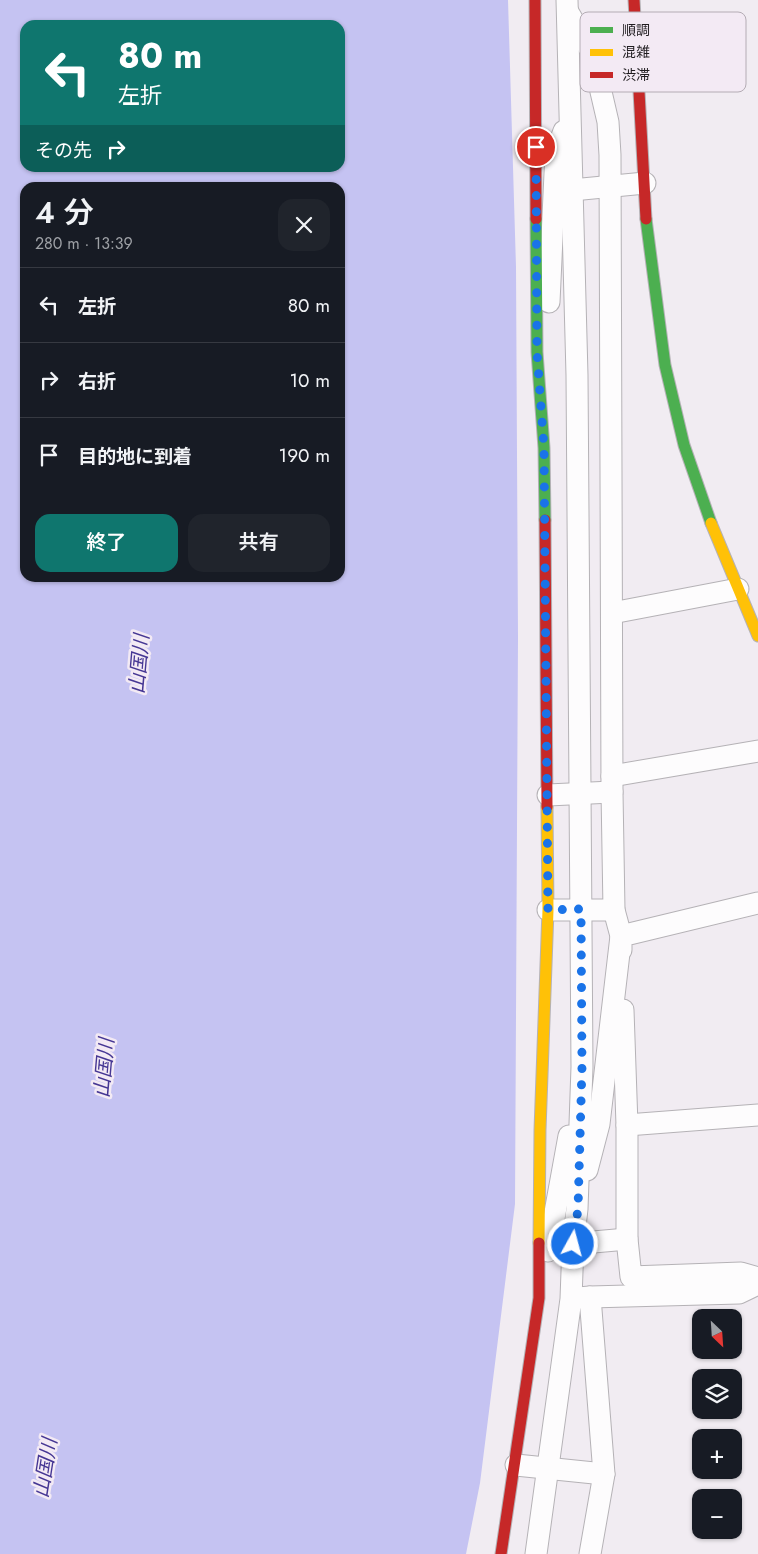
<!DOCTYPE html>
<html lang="ja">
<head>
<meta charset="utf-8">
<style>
	:root { --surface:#171b24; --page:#20242c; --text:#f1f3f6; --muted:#9ea1a6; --line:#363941; --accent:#0f766e }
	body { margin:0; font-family:Jost,"Noto Sans JP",sans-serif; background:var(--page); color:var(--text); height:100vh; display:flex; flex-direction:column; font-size:19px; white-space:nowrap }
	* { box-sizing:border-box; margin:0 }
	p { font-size:16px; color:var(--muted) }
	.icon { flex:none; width:28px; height:28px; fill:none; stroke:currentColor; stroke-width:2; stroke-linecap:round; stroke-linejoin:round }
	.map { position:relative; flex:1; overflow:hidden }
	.panel { position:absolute; left:20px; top:182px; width:325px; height:400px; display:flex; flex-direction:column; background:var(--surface); border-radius:15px; box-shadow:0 1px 4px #0004 }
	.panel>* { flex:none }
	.hud { position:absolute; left:20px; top:20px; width:325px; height:152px; border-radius:15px; box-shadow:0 1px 4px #0004; background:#0f766e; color:#fff; overflow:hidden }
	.needle { width:32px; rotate:155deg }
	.tools { position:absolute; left:692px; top:1309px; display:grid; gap:10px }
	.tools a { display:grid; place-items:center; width:50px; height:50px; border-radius:10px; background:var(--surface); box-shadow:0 1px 4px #0004; font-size:25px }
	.pin { position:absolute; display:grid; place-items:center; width:42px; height:42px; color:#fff; margin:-21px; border:2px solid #fff; border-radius:50%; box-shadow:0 1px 5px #0007 }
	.me { position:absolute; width:55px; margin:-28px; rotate:7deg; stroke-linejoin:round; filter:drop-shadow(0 0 4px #0008) }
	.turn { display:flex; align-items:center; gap:18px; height:105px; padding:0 15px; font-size:22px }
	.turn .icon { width:65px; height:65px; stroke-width:2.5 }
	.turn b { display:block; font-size:35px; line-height:42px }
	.then { display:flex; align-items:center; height:48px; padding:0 15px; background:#0003; gap:10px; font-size:19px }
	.round { display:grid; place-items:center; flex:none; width:52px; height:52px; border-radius:15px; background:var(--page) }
	.headline { display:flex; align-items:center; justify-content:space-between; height:85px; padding:0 15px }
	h1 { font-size:30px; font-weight:600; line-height:38px }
	.cta { display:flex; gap:10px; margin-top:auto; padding:10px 15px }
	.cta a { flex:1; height:58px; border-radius:15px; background:var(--accent); color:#fff; font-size:20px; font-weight:600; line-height:58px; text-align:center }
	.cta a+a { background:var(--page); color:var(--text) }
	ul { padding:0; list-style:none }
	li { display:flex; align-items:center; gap:15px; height:75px; padding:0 15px; border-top:1px solid var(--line) }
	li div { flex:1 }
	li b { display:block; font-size:19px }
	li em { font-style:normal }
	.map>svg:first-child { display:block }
</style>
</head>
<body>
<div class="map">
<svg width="758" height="1554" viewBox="0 0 758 1554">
	<rect width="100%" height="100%" fill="#f1ecf2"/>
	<!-- water -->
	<path fill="#c5c3f2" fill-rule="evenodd" d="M0 0H508L516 267 518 638 515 1204 480 1483 466 1554H0ZM25 25H340V168H25ZM25 188H340V578H25Z"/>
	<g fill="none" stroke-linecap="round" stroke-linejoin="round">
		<!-- street casing -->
		<g stroke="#b5b2b6" stroke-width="23">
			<g id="street">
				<path d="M568 12 592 53 608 122 610 155 612 792 614 910 621 936 599 1124 587 1170"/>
				<path d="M572 190 645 183"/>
				<path d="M549 302 556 152 564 131"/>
				<path d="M612 613 738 589"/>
				<path d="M612 776 758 751"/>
				<path d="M548 795 612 792"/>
				<path d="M548 910H614"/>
				<path d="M621 950V936L758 903"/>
				<path d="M623 1010 627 1125V1239L631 1277 741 1273 758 1278"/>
				<path d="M627 1125 758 1115"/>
				<path d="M560 1245 627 1239"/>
				<path d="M548 1251 569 1136"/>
				<path d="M578 1298 590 1297 739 1293 758 1284"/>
				<path d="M516 1465 604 1474"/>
				<path d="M536 1554 571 1299 573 1244 577 1209 582 1067 577 375 567 0"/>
				<path d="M590 1554 604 1474 590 1297"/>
			</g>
		</g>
		<!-- fast casing -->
		<g stroke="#b5b2b6" stroke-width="13">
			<g id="fast">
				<path d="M536 219 537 352 544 448 545 520"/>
				<path d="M646 219 665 365 684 445 711 523"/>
			</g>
		</g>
		<!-- slow casing -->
		<g stroke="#b5b2b6" stroke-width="13">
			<g id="slow">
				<path d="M711 523 758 636"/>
				<path d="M539 1243 540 1130 548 910 547 807"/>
			</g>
		</g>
		<!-- jam casing -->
		<g stroke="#b5b2b6" stroke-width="13">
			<g id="jam">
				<path d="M535 0 536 219"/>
				<path d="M634 0 646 219"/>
				<path d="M545 520 547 807"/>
				<path d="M501 1554 539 1298V1243"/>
			</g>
		</g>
		<!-- street -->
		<use href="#street" stroke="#fdfcfd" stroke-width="21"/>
		<!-- fast -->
		<use href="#fast" stroke="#4caf50" stroke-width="11"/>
		<!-- slow -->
		<use href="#slow" stroke="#ffc107" stroke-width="11"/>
		<!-- jam -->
		<use href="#jam" stroke="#c62828" stroke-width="11"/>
	</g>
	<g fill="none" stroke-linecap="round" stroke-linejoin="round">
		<!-- route -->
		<path stroke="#1a73e8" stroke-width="9" stroke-dasharray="0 16.2" d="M536 147 537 352 544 448 548 910 581 909 582 1067 578 1209 573 1244"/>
	</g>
	<g text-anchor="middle" stroke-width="5" stroke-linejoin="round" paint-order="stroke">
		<!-- water labels -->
		<g font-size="20" font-style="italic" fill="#463794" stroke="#f3eaf4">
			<text transform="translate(139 664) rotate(-85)" y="7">山国川</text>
			<text transform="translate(104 1068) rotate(-85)" y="7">山国川</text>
			<text transform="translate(45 1468) rotate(-81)" y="7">山国川</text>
		</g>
	</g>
	<!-- legend -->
	<rect x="580" y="12" width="166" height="80" rx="8" fill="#f3eaf4" stroke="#b4acb4" stroke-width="1"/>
	<rect x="590" y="27" width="23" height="6" fill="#4caf50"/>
	<rect x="590" y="49" width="23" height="7" fill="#ffc107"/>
	<rect x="590" y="72" width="23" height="6" fill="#c62828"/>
	<g font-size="14" fill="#201d20">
		<text x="622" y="35">順調</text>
		<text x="622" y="57">混雑</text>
		<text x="622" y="80">渋滞</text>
	</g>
</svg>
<div class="tools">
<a><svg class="needle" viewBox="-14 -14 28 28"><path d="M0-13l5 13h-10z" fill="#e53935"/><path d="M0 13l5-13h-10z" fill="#9ea1a6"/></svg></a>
<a><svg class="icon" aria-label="layers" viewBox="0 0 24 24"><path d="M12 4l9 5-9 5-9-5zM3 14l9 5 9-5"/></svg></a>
<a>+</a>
<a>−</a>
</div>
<div class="pin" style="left:536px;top:147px;background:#d93025"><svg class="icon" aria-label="arrive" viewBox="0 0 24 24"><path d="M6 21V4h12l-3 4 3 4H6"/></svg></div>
<svg class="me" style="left:573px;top:1244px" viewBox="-20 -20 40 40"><circle r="17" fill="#1a73e8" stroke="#fff" stroke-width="3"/><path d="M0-11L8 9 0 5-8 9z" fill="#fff"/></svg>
<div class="hud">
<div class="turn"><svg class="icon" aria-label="left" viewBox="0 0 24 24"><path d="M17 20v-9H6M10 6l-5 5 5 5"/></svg><div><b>80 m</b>左折</div></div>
<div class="then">その先<svg class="icon" aria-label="right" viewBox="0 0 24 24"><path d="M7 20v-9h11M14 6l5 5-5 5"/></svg></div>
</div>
<section class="panel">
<div class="headline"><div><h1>4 分</h1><p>280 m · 13:39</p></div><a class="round"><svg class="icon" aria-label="close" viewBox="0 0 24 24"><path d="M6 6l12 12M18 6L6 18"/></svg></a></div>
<ul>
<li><svg class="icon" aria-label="left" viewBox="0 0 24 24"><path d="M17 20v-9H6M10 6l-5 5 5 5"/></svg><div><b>左折</b></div><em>80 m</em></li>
<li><svg class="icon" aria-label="right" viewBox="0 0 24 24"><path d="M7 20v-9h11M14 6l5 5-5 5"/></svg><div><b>右折</b></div><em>10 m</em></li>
<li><svg class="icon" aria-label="arrive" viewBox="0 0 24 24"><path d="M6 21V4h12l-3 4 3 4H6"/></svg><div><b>目的地に到着</b></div><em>190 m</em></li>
</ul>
<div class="cta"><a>終了</a><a>共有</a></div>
</section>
</div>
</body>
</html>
